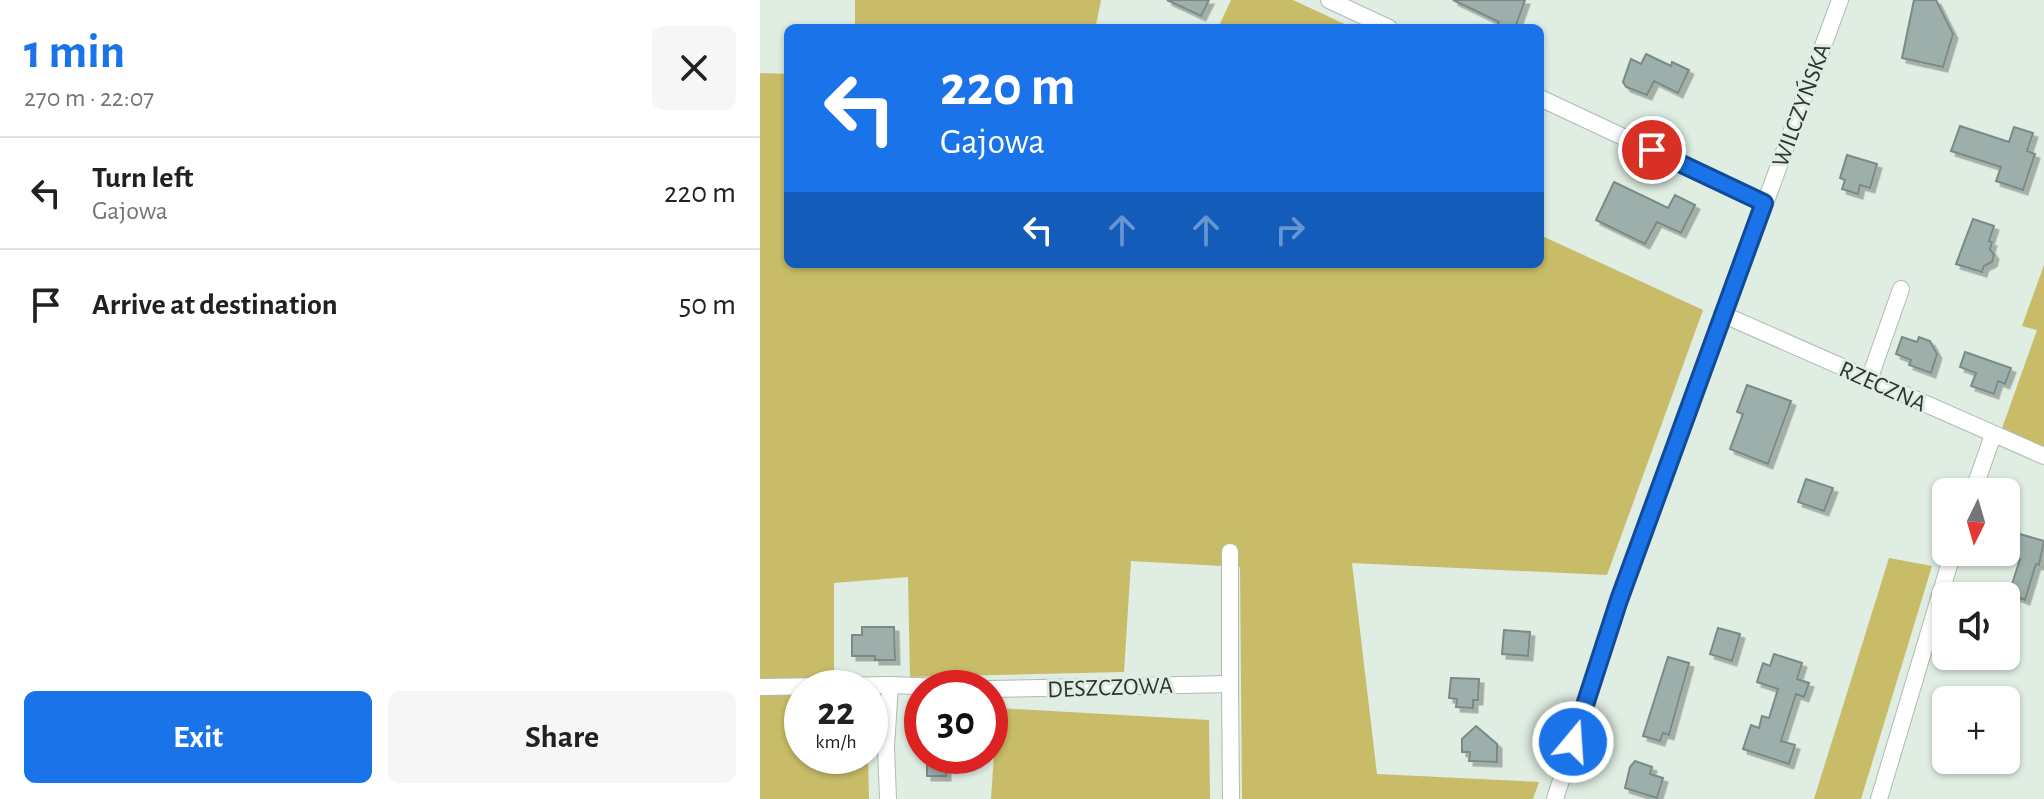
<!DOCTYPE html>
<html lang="en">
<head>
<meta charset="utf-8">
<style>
	:root { --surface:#fff; --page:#f6f6f6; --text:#202124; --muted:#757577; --line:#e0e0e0; --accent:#1a73e8 }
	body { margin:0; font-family:"Alegreya Sans",sans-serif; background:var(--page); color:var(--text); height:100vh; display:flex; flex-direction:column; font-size:30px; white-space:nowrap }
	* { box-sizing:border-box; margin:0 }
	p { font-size:26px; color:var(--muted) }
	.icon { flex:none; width:44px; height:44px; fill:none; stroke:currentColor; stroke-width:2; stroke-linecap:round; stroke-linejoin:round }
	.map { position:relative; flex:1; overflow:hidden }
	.side { display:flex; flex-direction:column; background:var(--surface); width:760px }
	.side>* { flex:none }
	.guide { position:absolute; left:24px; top:24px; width:760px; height:244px; border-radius:12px; box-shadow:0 2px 6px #0004; background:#1a73e8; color:#fff; overflow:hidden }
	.needle { width:52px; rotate:185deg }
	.fabs { position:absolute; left:1172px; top:478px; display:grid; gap:16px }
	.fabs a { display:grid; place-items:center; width:88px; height:88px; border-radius:12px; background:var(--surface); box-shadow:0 2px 6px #0004; font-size:40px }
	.speed { position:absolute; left:24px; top:670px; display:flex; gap:16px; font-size:40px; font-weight:700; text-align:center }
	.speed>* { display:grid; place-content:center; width:104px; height:104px; border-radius:50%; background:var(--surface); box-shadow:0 2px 6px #0004; line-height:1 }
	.speed small { font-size:20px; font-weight:400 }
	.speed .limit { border:12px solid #d22; background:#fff; color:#111 }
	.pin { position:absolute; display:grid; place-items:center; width:68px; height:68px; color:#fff; margin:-34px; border:4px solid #fff; border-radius:50%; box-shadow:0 2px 8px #0007 }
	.me { position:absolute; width:88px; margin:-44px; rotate:18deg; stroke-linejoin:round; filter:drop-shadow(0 0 6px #0008) }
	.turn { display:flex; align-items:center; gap:28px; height:168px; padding:0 24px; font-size:36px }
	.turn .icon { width:104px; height:104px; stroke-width:2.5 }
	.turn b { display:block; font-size:56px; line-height:68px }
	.lanes { display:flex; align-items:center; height:76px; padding:0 24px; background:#0003; justify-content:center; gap:40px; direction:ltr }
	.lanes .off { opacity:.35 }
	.round { display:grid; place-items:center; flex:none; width:84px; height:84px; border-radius:12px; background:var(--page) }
	.headline { display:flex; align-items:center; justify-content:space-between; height:136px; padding:0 24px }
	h1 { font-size:48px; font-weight:600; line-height:60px; color:var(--accent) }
	.button { display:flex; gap:16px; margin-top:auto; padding:16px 24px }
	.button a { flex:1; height:92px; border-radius:12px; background:var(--accent); color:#fff; font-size:32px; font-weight:600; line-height:92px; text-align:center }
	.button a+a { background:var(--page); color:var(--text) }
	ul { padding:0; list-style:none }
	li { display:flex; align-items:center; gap:24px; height:112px; padding:0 24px; border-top:2px solid var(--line) }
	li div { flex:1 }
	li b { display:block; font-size:30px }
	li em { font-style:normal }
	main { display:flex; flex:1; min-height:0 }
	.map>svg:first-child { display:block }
</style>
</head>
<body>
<main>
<section class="side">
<div class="headline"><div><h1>1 min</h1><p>270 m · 22:07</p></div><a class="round"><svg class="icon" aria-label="close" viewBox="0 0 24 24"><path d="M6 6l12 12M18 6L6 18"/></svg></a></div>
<ul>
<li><svg class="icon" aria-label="left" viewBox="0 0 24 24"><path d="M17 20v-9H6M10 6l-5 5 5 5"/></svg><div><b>Turn left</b><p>Gajowa</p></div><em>220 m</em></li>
<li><svg class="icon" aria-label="arrive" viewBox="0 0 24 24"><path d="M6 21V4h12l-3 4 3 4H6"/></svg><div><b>Arrive at destination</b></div><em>50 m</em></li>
</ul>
<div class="button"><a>Exit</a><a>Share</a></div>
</section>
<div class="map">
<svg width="1284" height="799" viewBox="0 0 1284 799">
	<defs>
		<filter id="shadow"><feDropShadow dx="4.5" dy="4.5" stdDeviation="0" flood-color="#0004"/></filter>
	</defs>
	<rect width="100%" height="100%" fill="#dfede2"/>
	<!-- green -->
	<g fill="#c8bc68">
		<path d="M95 0H341L336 25 341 28H95Z"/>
		<path d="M471 0H533L593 28H458Z"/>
		<path d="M0 73 28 74V264H780V235L943 310 847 575 592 563 617 774 779 782 773 799H482L480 567 371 561 364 672 150 677 148 577 74 583V675L89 688H42V756H108L109 799H0Z"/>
		<path d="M1284 265V451L1240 434 1277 330 1262 326Z"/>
		<path d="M1129 558 1172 566 1101 799H1054Z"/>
		<path d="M237 708 449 720 450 799H231Z"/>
	</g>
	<!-- building -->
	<g fill="#9dafaa" stroke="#7a8b87" stroke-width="2" filter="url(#shadow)">
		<path d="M407 0H449L441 16Z"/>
		<path d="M693 0H765L755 28H735L739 22Z"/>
		<path d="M1154 0H1176L1193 34 1183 67 1142 58Z"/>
		<path d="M886 54 911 66 912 62 929 70 918 93 894 81 887 95 866 87 863 82 871 59 881 64Z"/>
		<path d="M1200 126 1249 142 1254 127 1273 133 1267 151 1275 154 1263 190 1236 181 1241 167 1191 151Z"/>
		<path d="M1087 155 1117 164 1110 188 1100 185 1098 194 1082 189 1085 180 1080 178Z"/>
		<path d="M854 182 908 208 915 195 935 205 921 233 897 222 885 244 836 220Z"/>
		<path d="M1213 219 1234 226 1229 241 1232 242 1230 249 1234 255 1232 262 1224 266 1222 272 1196 264Z"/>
		<path d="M1142 337 1157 342 1159 337 1170 341 1177 354 1171 373 1149 365 1151 360 1136 354Z"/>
		<path d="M1205 352 1251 368 1245 384 1238 381 1234 394 1211 386 1216 373 1200 367Z"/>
		<path d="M987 385 1031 401 1008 464 970 449 983 414 977 412Z"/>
		<path d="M1046 479 1073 488 1064 511 1038 502Z"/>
		<path d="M1246 530 1284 541 1279 565 1276 564 1265 600 1249 594 1260 559 1246 555Z"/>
		<path d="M102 627H134L135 660H115V656H92V635H102Z"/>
		<path d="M958 628 980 634 972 661 950 654Z"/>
		<path d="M744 630 770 632 768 656 742 654Z"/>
		<path d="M1014 654 1042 663 1037 679 1049 683 1044 697 1036 694 1021 741 1035 745 1029 764 983 749 991 725 999 728 1002 716 1009 718 1018 689 997 682 1003 663 1010 666Z"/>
		<path d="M908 657 929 663 909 735 903 733 900 741 883 736Z"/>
		<path d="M691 678 719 679 718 700H713V708L696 707 697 699 689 698Z"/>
		<path d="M716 726 737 744V762L709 761 710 752H702V739Z"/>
		<rect x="167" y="756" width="19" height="20"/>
		<path d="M875 761 892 767 890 774 903 778 897 798 865 788 870 767Z"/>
	</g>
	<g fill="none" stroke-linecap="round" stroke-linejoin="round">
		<!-- minor casing -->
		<g stroke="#aebbb1" stroke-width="18">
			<g id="minor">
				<path d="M569 0 629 28"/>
				<path d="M780 98 1004 203"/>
				<path d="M962 314 1284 456"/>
				<path d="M1109 380 1141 289"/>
				<path d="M1213 492 1233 435"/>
				<path d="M470 684V552"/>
				<path d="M0 687 130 685 209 688"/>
				<path d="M230 689 470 684 471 799"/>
				<path d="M128 799 126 747 130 685"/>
				<path d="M795 799 859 600 1080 0"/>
				<path d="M1119 799 1193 552"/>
			</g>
		</g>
		<!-- minor -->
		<use href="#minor" stroke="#fff" stroke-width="16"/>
	</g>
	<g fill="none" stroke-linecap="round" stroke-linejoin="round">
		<!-- route casing -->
		<g stroke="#114b97" stroke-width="20">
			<path id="route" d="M813 742 859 600 1004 203 892 150"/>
		</g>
		<!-- route -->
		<use href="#route" stroke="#1a73e8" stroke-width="14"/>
	</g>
	<g text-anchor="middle" stroke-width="6" stroke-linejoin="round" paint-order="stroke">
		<!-- street labels -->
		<g font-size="24" fill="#2d332f" stroke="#dfede2">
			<text transform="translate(1041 105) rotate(-70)" y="8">WILCZYŃSKA</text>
			<text transform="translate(1123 386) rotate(24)" y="8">RZECZNA</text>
			<text transform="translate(350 687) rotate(-2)" y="8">DESZCZOWA</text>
		</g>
	</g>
</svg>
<div class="fabs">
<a><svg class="needle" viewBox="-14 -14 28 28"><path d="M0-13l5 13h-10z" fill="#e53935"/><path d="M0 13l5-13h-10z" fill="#757577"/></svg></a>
<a><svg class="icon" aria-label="sound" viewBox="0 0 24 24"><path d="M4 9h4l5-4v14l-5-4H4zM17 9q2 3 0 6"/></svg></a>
<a>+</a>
</div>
<div class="speed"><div>22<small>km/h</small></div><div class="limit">30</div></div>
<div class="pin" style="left:892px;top:150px;background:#d93025"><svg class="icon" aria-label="arrive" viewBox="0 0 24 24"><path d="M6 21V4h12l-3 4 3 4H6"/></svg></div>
<svg class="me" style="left:813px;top:742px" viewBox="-20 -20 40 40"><circle r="17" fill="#1a73e8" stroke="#fff" stroke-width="3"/><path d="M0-11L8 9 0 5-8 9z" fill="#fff"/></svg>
<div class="guide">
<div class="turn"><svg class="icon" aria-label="left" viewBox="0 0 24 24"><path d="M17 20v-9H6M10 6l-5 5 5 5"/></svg><div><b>220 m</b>Gajowa</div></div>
<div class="lanes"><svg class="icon" aria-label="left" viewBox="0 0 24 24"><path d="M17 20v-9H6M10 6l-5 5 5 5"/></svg><svg class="icon off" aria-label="ahead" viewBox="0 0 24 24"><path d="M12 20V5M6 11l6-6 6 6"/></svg><svg class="icon off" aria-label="ahead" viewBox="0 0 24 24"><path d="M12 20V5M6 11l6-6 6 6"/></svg><svg class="icon off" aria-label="right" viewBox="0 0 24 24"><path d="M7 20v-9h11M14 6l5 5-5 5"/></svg></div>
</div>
</div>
</main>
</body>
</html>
